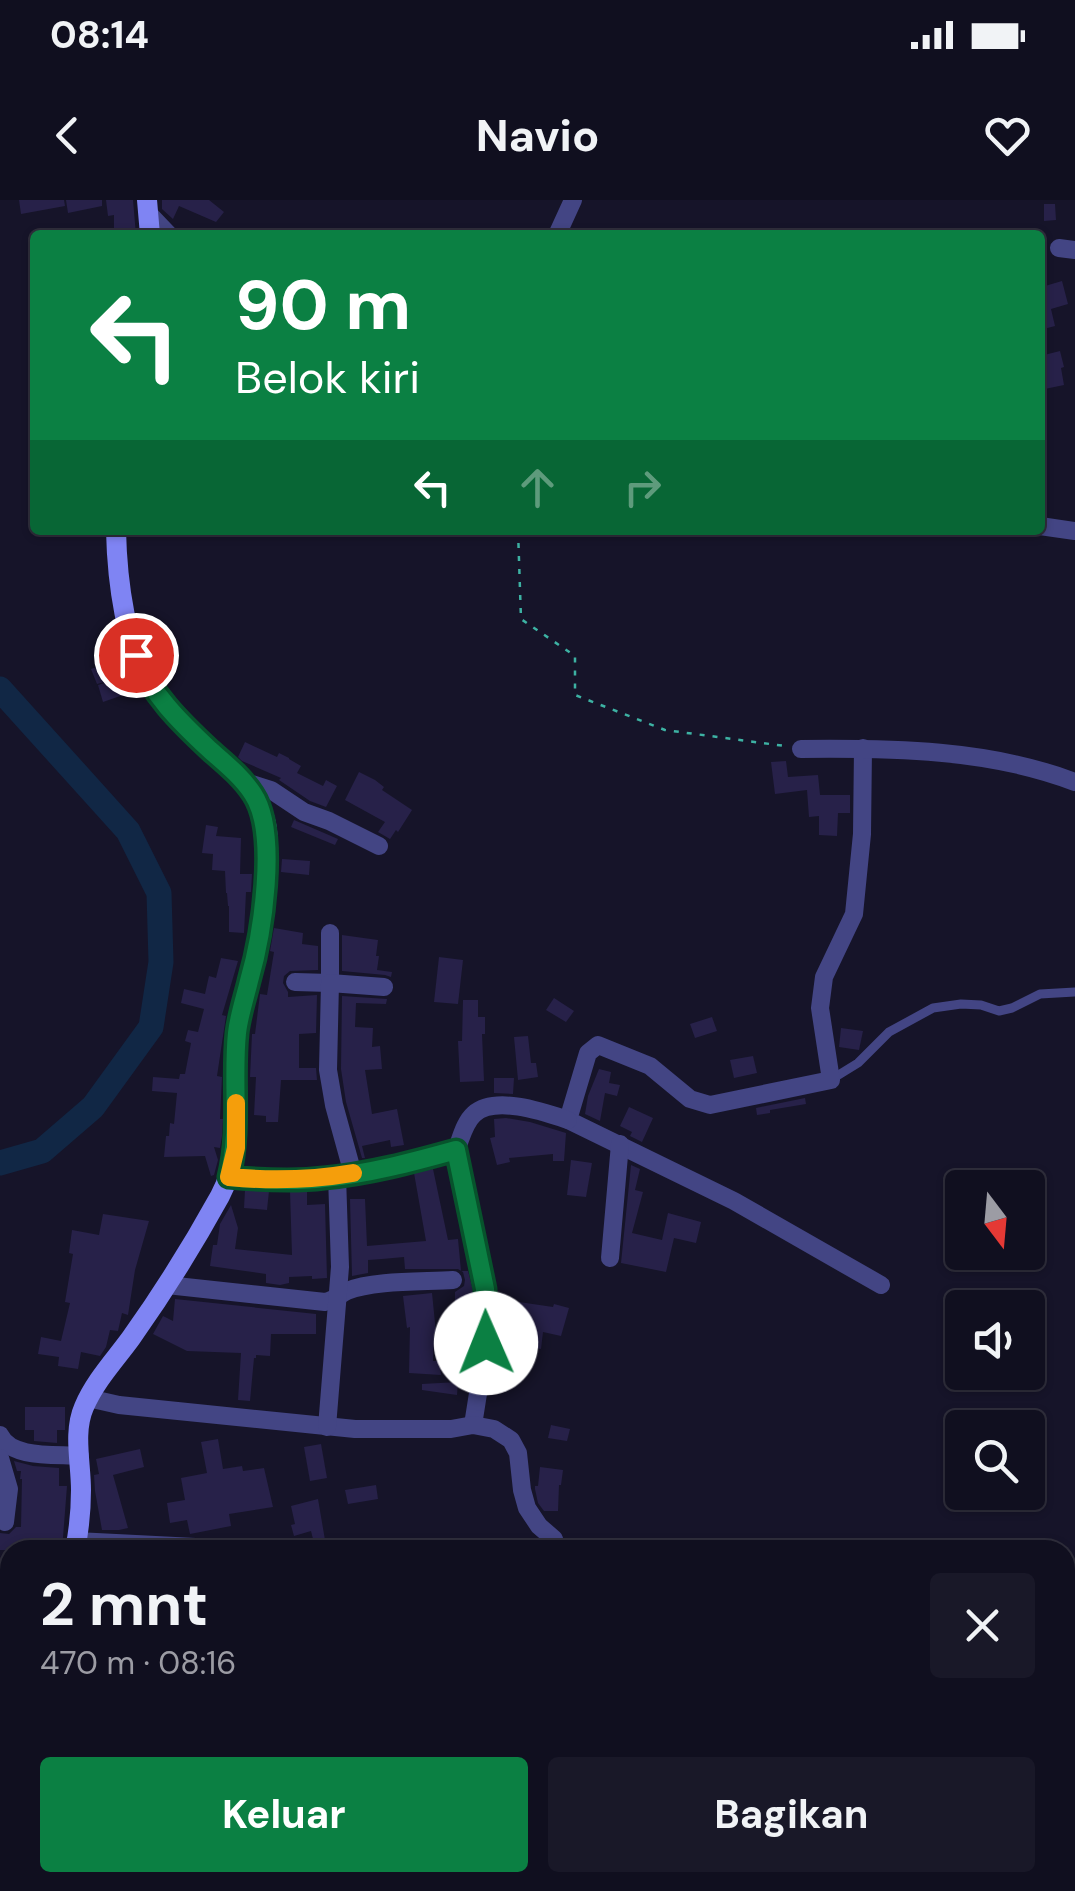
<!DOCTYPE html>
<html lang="id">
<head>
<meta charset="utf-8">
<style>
	:root { --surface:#100f1f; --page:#191828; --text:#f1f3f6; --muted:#9c9ca4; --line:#302f3d; --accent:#0b8043 }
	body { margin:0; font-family:"DM Sans",sans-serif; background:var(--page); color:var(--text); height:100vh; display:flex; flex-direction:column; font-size:38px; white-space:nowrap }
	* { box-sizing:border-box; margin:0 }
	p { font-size:32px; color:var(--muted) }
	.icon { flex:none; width:55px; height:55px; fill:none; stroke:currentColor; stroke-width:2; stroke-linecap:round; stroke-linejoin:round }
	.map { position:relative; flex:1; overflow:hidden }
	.sheet { position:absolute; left:0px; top:1340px; width:1075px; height:352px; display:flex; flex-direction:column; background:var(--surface); border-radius:30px 30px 0 0; box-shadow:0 2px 8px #0004,0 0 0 2px var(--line) }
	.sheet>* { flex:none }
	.guide { position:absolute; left:30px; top:30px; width:1015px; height:305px; border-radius:10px; box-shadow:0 2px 8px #0004,0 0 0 2px var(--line); background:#0b8043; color:#fff; overflow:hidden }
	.needle { width:65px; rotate:164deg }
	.controls { position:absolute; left:945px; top:970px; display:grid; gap:20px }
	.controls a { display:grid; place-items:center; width:100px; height:100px; border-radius:10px; background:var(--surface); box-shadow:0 2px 8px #0004,0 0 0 2px var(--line); font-size:50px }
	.pin { position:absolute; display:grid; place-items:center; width:85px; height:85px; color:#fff; margin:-42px; border:5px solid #fff; border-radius:50%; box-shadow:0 2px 10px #0007 }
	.me { position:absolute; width:110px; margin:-55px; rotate:359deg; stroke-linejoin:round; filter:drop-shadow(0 0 8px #0008) }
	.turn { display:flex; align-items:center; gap:35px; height:210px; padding:0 40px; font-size:45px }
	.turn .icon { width:130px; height:130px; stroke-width:2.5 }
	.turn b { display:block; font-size:70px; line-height:85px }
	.lanes { display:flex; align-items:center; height:95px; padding:0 40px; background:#0003; justify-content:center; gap:50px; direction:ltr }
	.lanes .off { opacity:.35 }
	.round { display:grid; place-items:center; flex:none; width:105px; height:105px; border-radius:10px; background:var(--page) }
	.headline { display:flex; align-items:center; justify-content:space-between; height:170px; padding:0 40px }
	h1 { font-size:60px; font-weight:700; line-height:75px }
	.button { display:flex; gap:20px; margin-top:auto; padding:20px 40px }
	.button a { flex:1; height:115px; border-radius:10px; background:var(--accent); color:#fff; font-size:40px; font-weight:700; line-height:115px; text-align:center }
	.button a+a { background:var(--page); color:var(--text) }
	.status { display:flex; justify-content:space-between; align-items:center; height:70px; padding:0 50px; background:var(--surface); direction:ltr }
	.status svg { height:28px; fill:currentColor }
	header { display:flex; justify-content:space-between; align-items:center; height:130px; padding:0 40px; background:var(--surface); font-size:45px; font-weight:700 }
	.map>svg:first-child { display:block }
</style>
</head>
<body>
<div class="status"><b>08:14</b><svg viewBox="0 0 49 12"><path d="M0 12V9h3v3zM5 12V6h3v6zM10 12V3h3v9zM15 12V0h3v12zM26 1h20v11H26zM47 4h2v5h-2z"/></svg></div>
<header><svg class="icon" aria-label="back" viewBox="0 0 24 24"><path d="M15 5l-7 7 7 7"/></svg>Navio<svg class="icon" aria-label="heart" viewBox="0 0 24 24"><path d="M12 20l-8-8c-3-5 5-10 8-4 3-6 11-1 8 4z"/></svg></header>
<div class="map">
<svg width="1075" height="1691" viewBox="0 0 1075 1691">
	<rect width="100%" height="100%" fill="#161429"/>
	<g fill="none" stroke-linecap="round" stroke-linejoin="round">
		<!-- river -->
		<path stroke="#112745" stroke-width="25" d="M0 489 128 631 159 693 161 762 151 827 93 907 42 951 0 963"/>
	</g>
	<!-- building -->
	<g fill="#272149">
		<path d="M19 0H64L65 6 21 14Z"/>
		<path d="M66 0H102V6L68 13Z"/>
		<path d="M106 0H133L136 35H114V15L108 16Z"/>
		<path d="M162 0H209L224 12 216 22 179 6 173 19 162 9Z"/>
		<path d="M1044 4H1055L1056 20 1044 21Z"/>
		<path d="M1044 81 1045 86 1062 81 1068 104 1051 109 1055 126 1040 130V82Z"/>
		<path d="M1060 151 1064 167 1061 168 1064 185 1040 190V156Z"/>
		<path d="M103 465 108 481 97 484 91 469Z"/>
		<path d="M121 478 126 494 103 502 98 485Z"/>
		<path d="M245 542 277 557 279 553 289 558V559L301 566 297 573 323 586 326 580 337 586 326 607 310 601 279 580 281 578 242 561 238 557Z"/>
		<path d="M786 561 788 577 818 575 820 595H850V613H838L837 636 819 635V616L809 617 807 590 775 594 771 562Z"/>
		<path d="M359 572 375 580 384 587 382 590 412 610 398 632 396 630 390 639 378 632 385 622 345 600Z"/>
		<path d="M294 620 338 639 335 645 291 627Z"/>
		<path d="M206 625 218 627 216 636 241 638 240 674H252L251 692H246L244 733 229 732V706H228L227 693H226L225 671 212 670 213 654 202 653Z"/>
		<path d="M282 659 310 661 309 675 281 672Z"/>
		<path d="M274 728 303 733 302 744 318 746V770L290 771 284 776 283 783 288 792V797L317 795 316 833 299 834V868H316L317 880H281L278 922H266V916L254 915 256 877H250L252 834H255L260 794 267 795 274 752 270 751Z"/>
		<path d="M342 735 378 740 376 756H379L377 770 392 772 391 777 385 775 342 771Z"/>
		<path d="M439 757 463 760 458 804 434 802Z"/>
		<path d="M221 758 238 761 222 815 226 816 217 876 222 877 220 919H223L222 936 220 948 214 947 218 960 214 975 211 976 205 956 164 957 166 936H169L170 923 174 924 177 893 152 891 153 877 179 879 180 874H185L191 843 185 841 188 830 198 832 204 809 181 803 184 789 205 794 209 776 216 778Z"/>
		<path d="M342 796 387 799 386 804 356 803 355 827 373 828 372 847 380 846 382 869 365 870 372 914 397 909 404 945 391 947 390 940 362 946 365 958H362L346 902 341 869Z"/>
		<path d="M554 798 574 811 566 822 546 810Z"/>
		<path d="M463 800H478V817H485V834H482L484 881 460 882 458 841H462Z"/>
		<path d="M712 817 717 831 695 838 690 824Z"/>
		<path d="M841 828 863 831 859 850 839 847Z"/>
		<path d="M528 836 531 863H536L538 877 518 880 514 837Z"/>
		<path d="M753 856 757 873 734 878 730 860Z"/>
		<path d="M599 869 611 872 609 883 620 885 617 896 605 893 600 921 585 914 588 896Z"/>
		<path d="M494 878H514L513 894 494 893Z"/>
		<path d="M805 898 806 904 770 910V913L757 915 756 908Z"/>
		<path d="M629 907 653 918 642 942 630 936 632 932 620 926Z"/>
		<path d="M506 918 530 922 566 933 564 961H553V954L509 958 510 962 497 965 490 938 495 937 494 919Z"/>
		<path d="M571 960 592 963 586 997 567 995Z"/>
		<path d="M631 965 640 969 635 990 643 992 632 1033 662 1040 668 1013 701 1022 696 1043 674 1038 666 1072 621 1063Z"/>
		<path d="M433 969 448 1040 458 1039 461 1071H468L473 1090 472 1107H455V1092L464 1086 465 1080 463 1072 458 1069H405L404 1057 382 1059 368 1060V1073L352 1076 350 999H365L367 1046 426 1041 414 973Z"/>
		<path d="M245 990 269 991 267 1010 244 1008Z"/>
		<path d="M307 990V1005L325 1004 327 1078 312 1079V1076L289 1077V1083L280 1085 266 1083V1074L210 1066 213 1045H217L220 1024 231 1005 238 1028 235 1049 292 1055 290 991Z"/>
		<path d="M103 1014 149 1021 135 1070 128 1115 122 1113 118 1131 110 1130 106 1147 100 1156 81 1152 78 1169 58 1166 59 1157 38 1154 41 1137 61 1141 70 1103 65 1102 73 1054 69 1053 72 1030 99 1035Z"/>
		<path d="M432 1093 436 1133H434L433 1161H439L441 1175 409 1173 410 1127 407 1128 403 1096Z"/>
		<path d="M175 1099 316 1114V1134H271L270 1156 256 1155V1158H254L250 1201 238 1200 241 1153 187 1151 153 1134 163 1116 173 1121Z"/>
		<path d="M519 1102 553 1107 554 1104 569 1108 561 1136 543 1132 541 1149 530 1147 528 1167 506 1164 512 1123H516Z"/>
		<path d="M455 1162 470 1163 468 1178 455 1177Z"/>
		<path d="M458 1182 457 1195 422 1190V1184Z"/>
		<path d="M25 1207H65V1230H57V1243L34 1241V1230H25Z"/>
		<path d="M551 1225 570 1229 567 1241 548 1238Z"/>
		<path d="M218 1239 223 1269 242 1266 243 1271 264 1268 273 1307 229 1314 231 1326 190 1334 187 1320 170 1323 167 1303 185 1300 181 1278 207 1273 201 1242Z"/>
		<path d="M321 1244 327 1278 310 1281 304 1247Z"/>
		<path d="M140 1249 144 1267 113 1275 128 1328 119 1330H102L95 1291 94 1275 99 1274 96 1259Z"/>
		<path d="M14 1261 33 1266 59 1268V1286H67L62 1350H0V1333L9 1334 16 1327H21L22 1279H20L21 1271H17Z"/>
		<path d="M540 1267 563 1270 561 1285H559L558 1311H544L538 1303 535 1289V1286H538Z"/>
		<path d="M376 1285 378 1299 348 1304 345 1290Z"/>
		<path d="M318 1299 325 1340 314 1343 311 1331 294 1336 291 1325 295 1324 291 1306Z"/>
	</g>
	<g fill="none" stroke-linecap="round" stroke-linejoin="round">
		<!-- path -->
		<path stroke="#3db2a3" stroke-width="2.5" stroke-dasharray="5 8" stroke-linecap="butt" d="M518 330 521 419 575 456V495L665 530 785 546"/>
		<!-- service -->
		<path stroke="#434584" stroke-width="9" d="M832 879 858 863 889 832 933 808 961 804 981 805 999 811 1012 808 1040 794 1075 792"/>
		<!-- minor -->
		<g stroke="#434584" stroke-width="18">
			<path d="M149 14 169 35"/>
			<path d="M557 35 573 0"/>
			<path d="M1059 48 1075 50"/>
			<path d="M1040 326 1075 331"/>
			<path d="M863 548 862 634 854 714 824 777 820 808 831 880 710 905 690 899 650 866 598 845 588 853 568 920 734 1001 881 1085"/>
			<path d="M801 549C892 548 989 549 1075 582"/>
			<path d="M245 582 271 590 304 612 329 621 379 646"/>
			<path d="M295 782 330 783V733"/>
			<path d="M456 950 485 1089 486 1143 473 1225"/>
			<path d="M353 974 334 905 328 870 330 783 384 787"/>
			<path d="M229 977C312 984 376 971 456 950 461 939 464 923 474 914 495 895 544 912 568 920"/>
			<path d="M610 1058 620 944"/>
			<path d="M167 1085 325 1102C335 1100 339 1095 347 1091 373 1080 424 1082 453 1080"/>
			<path d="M88 1198 119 1205 355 1229H451L473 1225 494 1229 511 1240 518 1253 522 1290 527 1308 539 1326 554 1339 557 1350"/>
			<path d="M327 1227 340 1067 337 976"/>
			<path d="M0 1235C11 1259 56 1254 80 1256"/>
			<path d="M0 1258 9 1289 5 1322"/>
		</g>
		<!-- tertiary -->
		<g stroke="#434584" stroke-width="20">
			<path d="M76 1342 235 1350"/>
			<path d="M419 1682 420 1691"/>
		</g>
		<!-- secondary -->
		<g stroke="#7f84f3" stroke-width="20">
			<path d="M147 0 150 35"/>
			<path d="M75 1350C79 1330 81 1310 81 1290 81 1263 73 1232 84 1207 95 1181 115 1160 131 1138 163 1093 193 1045 220 996 247 946 231 887 238 832 240 814 245 798 249 781 260 743 271 668 267 630 262 590 228 567 200 541 184 526 168 509 154 491 125 451 117 378 116 330"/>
			<path d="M50 1691 54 1682"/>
		</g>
	</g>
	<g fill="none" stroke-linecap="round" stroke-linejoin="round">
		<!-- route casing -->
		<g stroke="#07532c" stroke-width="25">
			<path id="route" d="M136 455C150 493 181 523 210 550 226 564 242 577 253 594 279 633 262 736 249 781 245 798 239 815 237 833 232 881 241 929 229 977 261 980 293 982 324 978 368 974 413 962 456 950L485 1089 486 1143"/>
		</g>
		<!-- route -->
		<use href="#route" stroke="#0b8043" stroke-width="18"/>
		<!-- slow -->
		<path stroke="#f59e0b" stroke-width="18" d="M236 903V948L229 977C271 981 312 980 353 973"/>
	</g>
</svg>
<div class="controls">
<a><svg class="needle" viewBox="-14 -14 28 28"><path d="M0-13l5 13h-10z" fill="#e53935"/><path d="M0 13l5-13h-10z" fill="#9c9ca4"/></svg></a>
<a><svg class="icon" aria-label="sound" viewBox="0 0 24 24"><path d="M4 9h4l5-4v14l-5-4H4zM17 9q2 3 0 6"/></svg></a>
<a><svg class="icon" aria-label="search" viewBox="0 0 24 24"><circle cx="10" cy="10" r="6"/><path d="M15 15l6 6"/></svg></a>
</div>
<div class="pin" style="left:136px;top:455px;background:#d93025"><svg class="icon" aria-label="arrive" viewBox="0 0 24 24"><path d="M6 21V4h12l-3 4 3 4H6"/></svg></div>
<svg class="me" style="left:486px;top:1143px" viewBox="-20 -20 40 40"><circle r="19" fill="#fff"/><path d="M0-13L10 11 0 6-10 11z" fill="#0b8043"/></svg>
<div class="guide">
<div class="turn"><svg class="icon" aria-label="left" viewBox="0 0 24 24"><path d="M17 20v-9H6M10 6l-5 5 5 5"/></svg><div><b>90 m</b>Belok kiri</div></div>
<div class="lanes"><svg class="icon" aria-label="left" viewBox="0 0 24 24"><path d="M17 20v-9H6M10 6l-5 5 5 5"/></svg><svg class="icon off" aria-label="ahead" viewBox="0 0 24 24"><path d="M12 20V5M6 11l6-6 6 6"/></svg><svg class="icon off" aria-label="right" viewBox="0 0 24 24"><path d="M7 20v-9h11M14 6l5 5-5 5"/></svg></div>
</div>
<section class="sheet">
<div class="headline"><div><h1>2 mnt</h1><p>470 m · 08:16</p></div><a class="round"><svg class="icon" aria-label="close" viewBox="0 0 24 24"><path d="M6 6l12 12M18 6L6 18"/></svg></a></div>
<div class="button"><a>Keluar</a><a>Bagikan</a></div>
</section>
</div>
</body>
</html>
